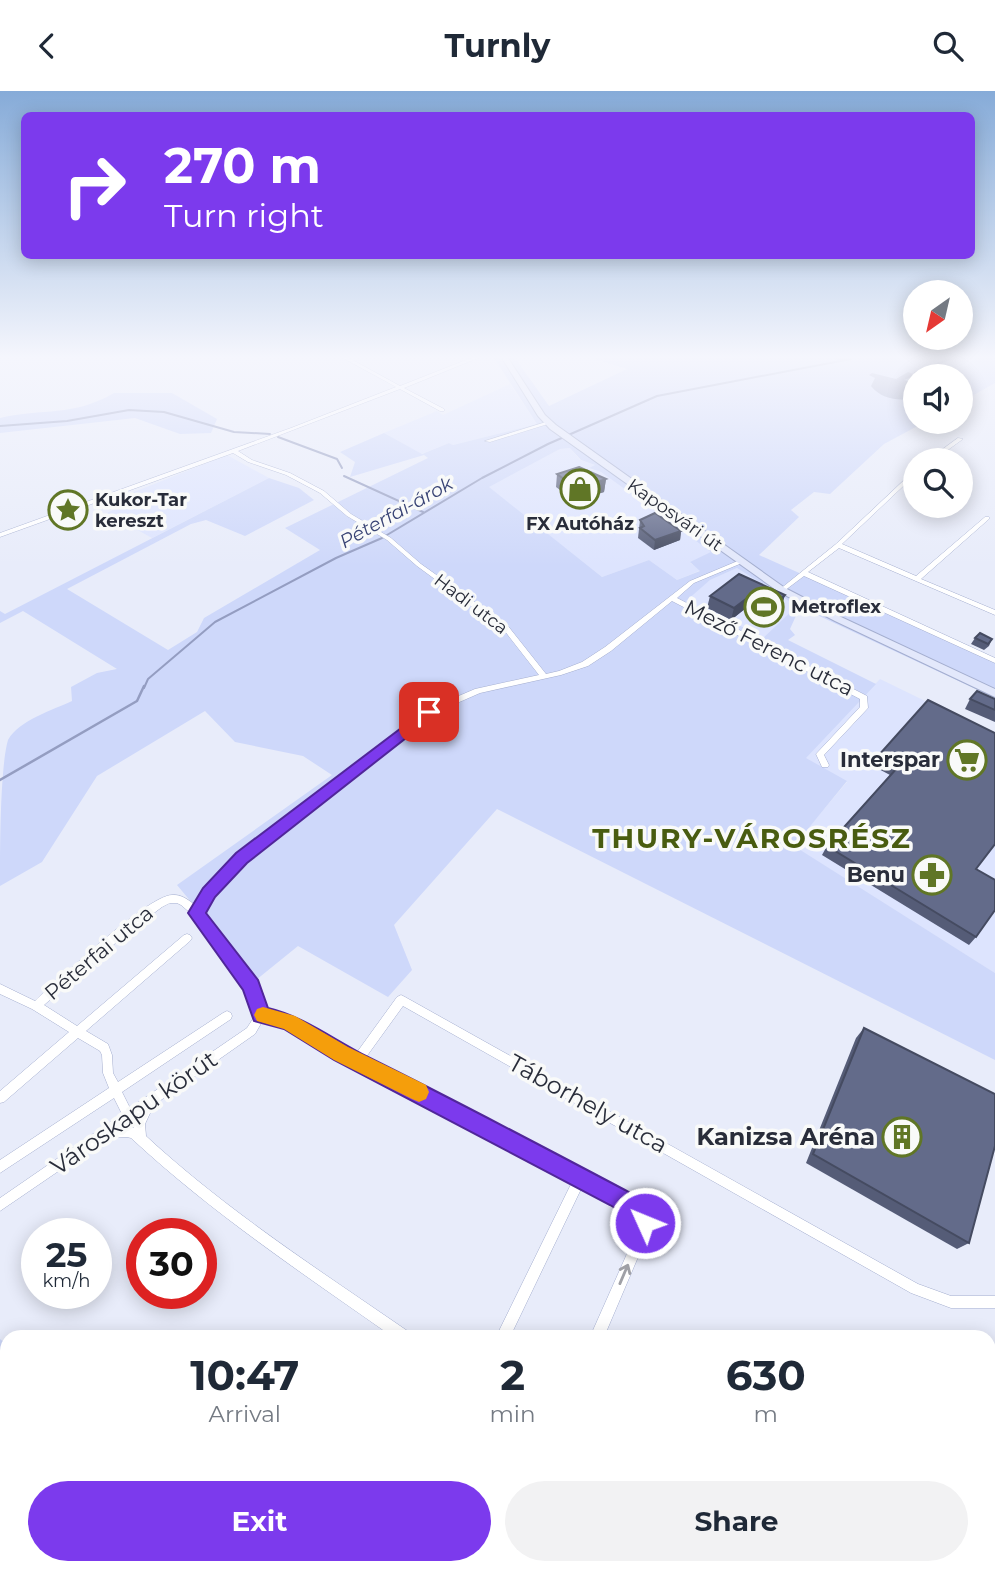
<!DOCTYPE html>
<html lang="en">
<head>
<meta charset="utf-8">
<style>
	:root { --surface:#fff; --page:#f2f2f3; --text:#1f2937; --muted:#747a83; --accent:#7c3aed }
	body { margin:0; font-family:Montserrat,sans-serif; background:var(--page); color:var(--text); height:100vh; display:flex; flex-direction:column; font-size:26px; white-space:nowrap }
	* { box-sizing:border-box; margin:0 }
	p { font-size:23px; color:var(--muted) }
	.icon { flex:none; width:38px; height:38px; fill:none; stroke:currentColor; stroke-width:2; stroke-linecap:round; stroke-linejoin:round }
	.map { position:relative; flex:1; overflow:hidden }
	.panel { position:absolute; left:0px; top:1239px; width:996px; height:245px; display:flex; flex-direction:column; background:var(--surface); border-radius:21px 21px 0 0; box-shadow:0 4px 18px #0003 }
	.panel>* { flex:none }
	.guide { position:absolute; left:21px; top:21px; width:954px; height:147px; border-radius:10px; box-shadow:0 4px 18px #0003; background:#7c3aed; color:#fff; overflow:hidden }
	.needle { width:46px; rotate:214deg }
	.fabs { position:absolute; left:903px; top:189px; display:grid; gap:14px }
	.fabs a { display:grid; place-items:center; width:70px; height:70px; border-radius:50%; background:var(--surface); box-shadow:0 4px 18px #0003; font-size:35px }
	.speed { position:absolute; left:21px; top:1127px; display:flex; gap:14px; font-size:35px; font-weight:700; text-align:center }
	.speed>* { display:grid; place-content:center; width:91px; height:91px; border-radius:50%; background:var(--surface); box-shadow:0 4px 18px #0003; line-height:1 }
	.speed small { font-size:18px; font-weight:400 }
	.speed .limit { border:10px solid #d22; background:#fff; color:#111 }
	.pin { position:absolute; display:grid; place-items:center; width:60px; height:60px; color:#fff; margin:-30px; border-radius:14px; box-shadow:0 4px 10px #0006 }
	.me { position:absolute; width:77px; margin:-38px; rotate:314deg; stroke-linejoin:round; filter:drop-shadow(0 0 5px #0008) }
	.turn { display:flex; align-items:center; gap:24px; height:147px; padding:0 28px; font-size:32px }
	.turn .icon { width:91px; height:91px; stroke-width:2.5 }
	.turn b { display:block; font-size:49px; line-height:60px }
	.eta { display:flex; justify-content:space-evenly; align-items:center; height:119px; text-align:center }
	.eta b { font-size:42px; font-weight:700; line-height:49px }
	.button { display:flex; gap:14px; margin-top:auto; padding:14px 28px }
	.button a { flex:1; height:80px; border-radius:42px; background:var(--accent); color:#fff; font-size:28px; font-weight:700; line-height:80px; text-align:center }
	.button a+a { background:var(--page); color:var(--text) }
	header { display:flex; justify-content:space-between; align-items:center; height:91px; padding:0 28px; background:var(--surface); font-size:32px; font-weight:700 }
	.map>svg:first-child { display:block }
</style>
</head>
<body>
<header><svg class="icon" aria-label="back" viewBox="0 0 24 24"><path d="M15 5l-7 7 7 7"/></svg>Turnly<svg class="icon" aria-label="search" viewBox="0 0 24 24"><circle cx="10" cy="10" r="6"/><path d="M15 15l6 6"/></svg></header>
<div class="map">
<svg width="995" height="1484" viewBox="0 0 995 1484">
	<rect width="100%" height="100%" fill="#e8ecfa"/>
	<!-- built -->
	<g fill="#dde4fe">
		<path d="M510 293 537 333 453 354 449 352 421 363 384 342 437 320 443 324Z"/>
		<path d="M570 357 580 369 595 374 589 378 601 381 662 424 658 426 668 429 712 461 690 472 701 479 677 489 649 469 602 486 488 396 560 358Z"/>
		<path d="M227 364 269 387 152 447 107 422 130 410 125 407 134 401Z"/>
		<path d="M737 477 798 515 762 548 759 544 685 509 710 489Z"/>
		<path d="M880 588 995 644V882L793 755 847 691 805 667Z"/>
	</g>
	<!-- green -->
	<g fill="#ced8fa" fill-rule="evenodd">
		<path d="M494 267H515L549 315 627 278 591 267H995V292L961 311V285H915V331H925L884 353 830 403 814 401 791 419 799 426 759 464 995 570V607L800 516 790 538 795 544 788 549 876 593 806 667 847 690 794 755 995 882V969L497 718 394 834 412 879 388 906 298 855 256 889 177 794 332 684 303 665 235 651 205 620 97 685 42 771 0 795C0 761 0 676 8 649 19 629 53 619 72 610L71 596 97 582 117 578 23 520 0 532V520L5 523 269 387 299 397 314 409 245 445 206 429 191 433 67 498 168 559 197 541 204 527 320 459 285 437 428 367 424 364 350 386 355 371 340 361 384 342 422 363 449 352 453 354 537 333ZM570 357 581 369 595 374 589 377 601 381 661 424 657 426 668 429 711 461 690 471 700 480 677 489 649 469 602 486 489 396 560 358ZM737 477 797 515 762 548 760 544 686 510 710 489Z"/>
		<path d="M114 302H172L217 328 211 342 180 343 135 327 0 342V327C43 317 73 326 114 302Z"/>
		<path d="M0 1248 7 1254V1477H137L133 1484H0Z"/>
		<path d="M460 1477H581L591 1484H457Z"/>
	</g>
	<!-- water -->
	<path fill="#949dc1" d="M908 281 916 284 904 289 915 292V307C900 310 882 309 871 295L875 287 869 284 872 282 896 288Z"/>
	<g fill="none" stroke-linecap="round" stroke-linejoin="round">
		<!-- stream-far1 -->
		<g stroke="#949dc1" stroke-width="2">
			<path d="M835 267 845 268"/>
			<path d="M915 282 952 267"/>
			<path d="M0 335 67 330 129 319 164 321 234 341 270 343"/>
			<path d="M278 346 337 368 342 377"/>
			<path d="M344 385 423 421"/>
			<path d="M144 597 148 588 215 531 336 467 382 447 482 387 548 353 657 305 851 268"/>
		</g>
		<!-- stream -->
		<path stroke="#949dc1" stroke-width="2.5" d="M0 689 137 610 144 595"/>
		<!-- street casing -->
		<g stroke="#a4aecf" stroke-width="1">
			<g id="street">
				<path d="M343 267H349L400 295 471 267H478L404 297 444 318V320H440L400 298 238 360 252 369 290 382 324 400 351 423 391 447 421 473 508 535 546 583 559 580 582 571 605 556 690 490 740 469 743 471 742 472 694 492 677 507 867 605 868 617 824 664 829 674 828 676H822L816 663 860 616V608L672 510 611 560 588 575 561 584 480 602 432 623 244 770 212 804 202 822 255 892 265 920 296 932 355 964 397 906 401 904 405 906 918 1193 951 1205H995V1217H951L911 1202 403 915 364 969 532 1054 642 1115 651 1129 650 1138 604 1246H590L638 1138 639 1130 634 1123 583 1094 510 1246H496L573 1089 374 985 289 939 263 929 255 943 151 1016 152 1018 145 1033 146 1045C226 1119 319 1179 409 1241L411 1246H393C302 1182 213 1123 131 1047L127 1046 107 1047 0 1120V1107L122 1023 114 1007 0 1082V1069L109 997 103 982 102 964 100 960 78 947 4 1011 0 1012V1000L69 941 32 918 0 903V893L35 910C58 889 147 805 172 804 181 803 189 809 196 815L206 798 238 764 426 619 475 598 539 584 504 539 417 475 387 449 347 425 320 402 286 384 248 371 233 362 0 446V442L291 337 396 296ZM170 812H177L181 814 194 825 247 897 256 923 247 937 130 1017 122 1001 231 928 232 925 231 922 227 920 223 922 118 991 113 982 112 964 108 953 86 940 190 850 192 847 190 844 187 843 184 844 77 935 44 914 127 842 162 816ZM136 1026 133 1032 134 1037 124 1035 133 1031Z"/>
				<path d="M546 331 551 332 490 351 485 350Z"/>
				<path d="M958 347 963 348 934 369H928Z"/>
				<path d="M915 379V384L842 453 916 485 985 426H989V428L921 488 995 519V524L839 457 808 481 995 567V572L804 485 784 500 782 501 779 499 836 453Z"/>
				<path d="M311 1477H328L325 1484H307Z"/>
				<path d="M714 1477H734L739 1484H718Z"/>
			</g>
		</g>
		<!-- secondary casing -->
		<g stroke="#a4aecf" stroke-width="2">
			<path id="secondary" d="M502 267H508L545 324 556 334 785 497 841 526 995 598V606L835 530 779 501 550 338 538 325Z"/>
		</g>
		<!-- street -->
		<use href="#street" fill="#fff" fill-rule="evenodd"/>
		<!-- secondary -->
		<use href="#secondary" fill="#e3e8fb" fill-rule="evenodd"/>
	</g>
	<!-- wall -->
	<g fill="#555c77">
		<path d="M557 383 606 388 604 401 585 407 577 402 568 405 556 396Z"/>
		<path d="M640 429 681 440 680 449 654 459 638 447Z"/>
		<path d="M785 504 781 516 767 527 746 517 731 529 707 517 710 505Z"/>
		<path d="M975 547 992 548 989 555 984 559 971 553Z"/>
		<path d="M970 608H995V631L965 618Z"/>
		<path d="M928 609 976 778V846L969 854 822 764 827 755 890 684 873 675 878 665Z"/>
		<path d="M864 937 969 1152 957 1158 806 1072 856 947Z"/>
	</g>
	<!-- shaded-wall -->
	<g fill="#454b61">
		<path d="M606 388 604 401 585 407 586 395Z"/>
		<path d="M578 389 577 402 568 405 569 392Z"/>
		<path d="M681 440 680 449 654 459 655 449Z"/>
		<path d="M785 504 781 516 767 527 771 515Z"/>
		<path d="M750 505 746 517 731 529 734 517Z"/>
	</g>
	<!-- building -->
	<g fill="#636b8a" stroke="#454b61" stroke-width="2">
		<path d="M579 376 606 388 586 395 578 389 569 392 557 383Z"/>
		<path d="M655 422 681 440 655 449 640 437 644 435 640 429Z"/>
		<path d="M739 483 785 504 771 515 750 505 734 517 710 505Z"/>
		<path d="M980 542 992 548 988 553 975 547Z"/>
		<path d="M977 600 995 608V619L970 608Z"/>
		<path d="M928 609 995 642V753L976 778 995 789V819L976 846 827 755 898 676 878 665Z"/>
		<path d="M864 937 995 1003V1055L969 1152 813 1063Z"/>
	</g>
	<!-- one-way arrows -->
	<defs><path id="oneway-shaft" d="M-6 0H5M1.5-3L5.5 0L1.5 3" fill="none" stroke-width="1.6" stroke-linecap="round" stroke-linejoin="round" transform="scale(1.75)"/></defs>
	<use stroke="#9fa0a6" href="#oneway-shaft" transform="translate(624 1183) rotate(-67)"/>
	<!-- sky -->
	<linearGradient id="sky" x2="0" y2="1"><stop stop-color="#86abd8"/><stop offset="0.56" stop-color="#f5f6fd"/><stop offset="1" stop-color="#f5f6fd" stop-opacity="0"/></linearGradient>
	<rect width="995" height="475" fill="url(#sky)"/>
	<!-- route -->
	<path fill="#7c3aed" stroke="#51269a" stroke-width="2" d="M429 616 436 621 434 625 247 772 215 806 206 822 258 889 268 917C305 926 334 949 368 966 455 1009 540 1054 625 1099L646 1111 656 1132 653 1140 645 1143 637 1140 630 1126 610 1114 334 969 284 938 254 930 243 899 188 822 203 797 236 762Z"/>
	<!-- slow -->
	<path fill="#f59e0b" d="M263 916 295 925 348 956 426 994 429 1001 426 1008 419 1011 412 1008 334 969 284 938 257 930 254 924 257 918Z"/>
	<!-- icons -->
	<defs>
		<g id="shop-ring" transform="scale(2.0125)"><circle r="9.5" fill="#f9faf9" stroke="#607626" stroke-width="1.5"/><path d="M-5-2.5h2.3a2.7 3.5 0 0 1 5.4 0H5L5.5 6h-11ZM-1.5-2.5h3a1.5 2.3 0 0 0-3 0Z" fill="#607626"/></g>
		<g id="sight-ring" transform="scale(2.0125)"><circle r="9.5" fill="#f9faf9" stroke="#607626" stroke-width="1.5"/><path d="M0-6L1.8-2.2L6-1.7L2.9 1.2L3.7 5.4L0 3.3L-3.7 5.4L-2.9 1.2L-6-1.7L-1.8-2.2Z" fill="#607626"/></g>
		<g id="stadium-ring" transform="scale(2.0125)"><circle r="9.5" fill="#f9faf9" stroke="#607626" stroke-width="1.5"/><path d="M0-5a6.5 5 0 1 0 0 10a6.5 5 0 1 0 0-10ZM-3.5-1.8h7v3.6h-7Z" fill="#607626"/></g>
		<g id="supermarket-ring" transform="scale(2.0125)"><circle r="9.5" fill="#f9faf9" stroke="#607626" stroke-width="1.5"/><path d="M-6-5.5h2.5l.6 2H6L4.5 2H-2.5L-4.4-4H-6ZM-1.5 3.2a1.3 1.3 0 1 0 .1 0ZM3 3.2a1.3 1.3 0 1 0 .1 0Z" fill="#607626"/></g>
		<g id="pharmacy-ring" transform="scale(2.0125)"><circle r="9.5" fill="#f9faf9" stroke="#607626" stroke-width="1.5"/><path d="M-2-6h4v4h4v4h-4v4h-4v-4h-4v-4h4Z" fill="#607626"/></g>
		<g id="building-ring" transform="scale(2.0125)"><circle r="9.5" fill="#f9faf9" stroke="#607626" stroke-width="1.5"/><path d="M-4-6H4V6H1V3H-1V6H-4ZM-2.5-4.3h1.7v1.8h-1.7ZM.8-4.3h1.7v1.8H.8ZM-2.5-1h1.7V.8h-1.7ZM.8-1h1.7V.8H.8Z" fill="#607626"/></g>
	</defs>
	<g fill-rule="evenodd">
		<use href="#shop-ring" x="580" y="398"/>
		<use href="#sight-ring" x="68" y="419"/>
		<use href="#stadium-ring" x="764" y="516"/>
		<use href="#supermarket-ring" x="967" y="669"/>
		<use href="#pharmacy-ring" x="932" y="784"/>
		<use href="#building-ring" x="902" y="1046"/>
	</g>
	<g text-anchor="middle" stroke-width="7" stroke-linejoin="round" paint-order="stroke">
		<!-- far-poi labels -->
		<g font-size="18" font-weight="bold" fill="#292d3a" stroke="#f9faf9" text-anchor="start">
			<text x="95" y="415">Kukor-Tar<tspan x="95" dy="21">kereszt</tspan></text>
			<text x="580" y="439" text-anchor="middle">FX Autóház</text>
			<text x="791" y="522">Metroflex</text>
		</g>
		<!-- far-street labels -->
		<g font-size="18" fill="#292d3a" stroke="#f9faf9">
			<text transform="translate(675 424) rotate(35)" y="6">Kaposvári út</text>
			<text transform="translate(471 513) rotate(37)" y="6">Hadi utca</text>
		</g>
		<!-- far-water labels -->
		<g font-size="19" font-style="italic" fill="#394475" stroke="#f9faf9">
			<text transform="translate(396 421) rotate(-29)" y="7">Péterfai-árok</text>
		</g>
		<!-- street labels -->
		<g font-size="21" fill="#292d3a" stroke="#f9faf9">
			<text transform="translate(769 557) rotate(27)" y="7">Mező Ferenc utca</text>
			<text transform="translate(99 862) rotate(-40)" y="7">Péterfai utca</text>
		</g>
		<!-- poi labels -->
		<g font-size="21" font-weight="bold" fill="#292d3a" stroke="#f9faf9" text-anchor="end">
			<text x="940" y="676">Interspar</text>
			<text x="905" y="791">Benu</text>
		</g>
		<!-- near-street labels -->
		<g font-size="24" fill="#292d3a" stroke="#f9faf9">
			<text transform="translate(588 1013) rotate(29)" y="8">Táborhely utca</text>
			<text transform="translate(134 1022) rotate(-35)" y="8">Városkapu körút</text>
		</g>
		<!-- near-poi labels -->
		<g font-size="24" font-weight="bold" fill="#292d3a" stroke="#f9faf9" text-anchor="end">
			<text x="875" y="1054">Kanizsa Aréna</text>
		</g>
		<!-- district labels -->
		<g font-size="28" font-weight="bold" letter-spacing="2" fill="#495c10" stroke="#f9faf9">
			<text x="752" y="757">THURY-VÁROSRÉSZ</text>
		</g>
	</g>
</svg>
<div class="fabs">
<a><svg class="needle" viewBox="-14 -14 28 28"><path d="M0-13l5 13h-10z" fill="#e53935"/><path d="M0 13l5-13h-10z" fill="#747a83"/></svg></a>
<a><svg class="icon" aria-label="sound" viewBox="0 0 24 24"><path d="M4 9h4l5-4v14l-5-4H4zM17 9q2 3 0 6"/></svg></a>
<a><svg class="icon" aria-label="search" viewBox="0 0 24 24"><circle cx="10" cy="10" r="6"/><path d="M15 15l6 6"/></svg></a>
</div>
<div class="speed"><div>25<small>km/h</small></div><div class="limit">30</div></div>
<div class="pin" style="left:429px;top:621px;background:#d93025"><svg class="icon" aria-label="arrive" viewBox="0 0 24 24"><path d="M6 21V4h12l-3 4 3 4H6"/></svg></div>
<svg class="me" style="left:645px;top:1132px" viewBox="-20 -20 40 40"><circle r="17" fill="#7c3aed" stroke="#fff" stroke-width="3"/><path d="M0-11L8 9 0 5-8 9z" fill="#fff"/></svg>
<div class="guide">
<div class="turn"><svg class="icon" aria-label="right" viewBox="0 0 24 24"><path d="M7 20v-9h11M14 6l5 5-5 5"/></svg><div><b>270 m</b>Turn right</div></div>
</div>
<section class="panel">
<div class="eta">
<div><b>10:47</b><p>Arrival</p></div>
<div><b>2</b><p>min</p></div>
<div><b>630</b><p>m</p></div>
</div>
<div class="button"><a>Exit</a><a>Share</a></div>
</section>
</div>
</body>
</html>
